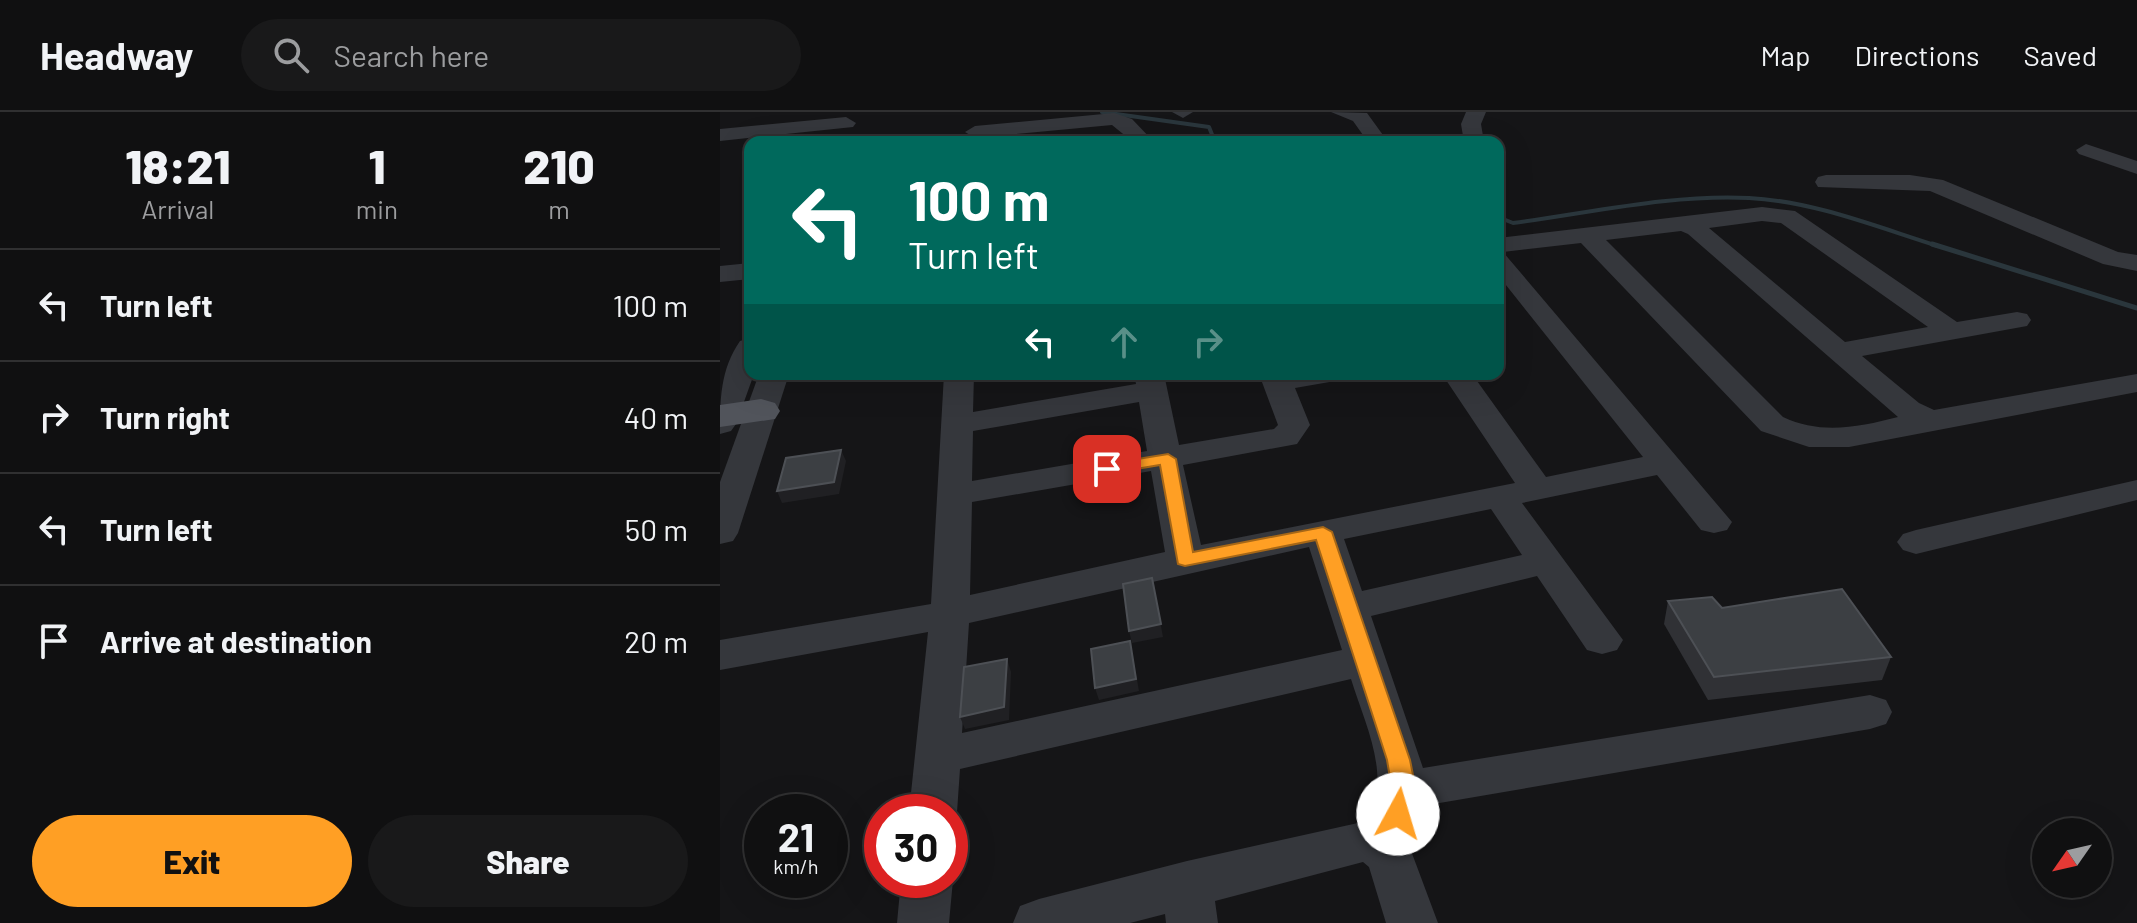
<!DOCTYPE html>
<html lang="en">
<head>
<meta charset="utf-8">
<style>
	:root { --surface:#101011; --page:#19191a; --text:#f1f3f6; --muted:#9c9d9f; --line:#303031; --accent:#ff9f24 }
	body { margin:0; font-family:Barlow,sans-serif; background:var(--page); color:var(--text); height:100vh; display:flex; flex-direction:column; font-size:30px; white-space:nowrap }
	* { box-sizing:border-box; margin:0 }
	p { font-size:26px; color:var(--muted) }
	.icon { flex:none; width:44px; height:44px; fill:none; stroke:currentColor; stroke-width:2; stroke-linecap:round; stroke-linejoin:round }
	.map { position:relative; flex:1; overflow:hidden }
	.details { display:flex; flex-direction:column; background:var(--surface); width:720px }
	.details>* { flex:none }
	.top-card { position:absolute; left:24px; top:24px; width:760px; height:244px; border-radius:16px; box-shadow:0 8px 32px #0002,0 0 0 2px var(--line); background:#00695c; color:#fff; overflow:hidden }
	.needle { width:52px; rotate:236deg }
	.controls { position:absolute; left:1312px; top:706px; display:grid; gap:16px }
	.controls a { display:grid; place-items:center; width:80px; height:80px; border-radius:50%; background:var(--surface); box-shadow:0 8px 32px #0002,0 0 0 2px var(--line); font-size:40px }
	.speed { position:absolute; left:24px; top:682px; display:flex; gap:16px; font-size:40px; font-weight:700; text-align:center }
	.speed>* { display:grid; place-content:center; width:104px; height:104px; border-radius:50%; background:var(--surface); box-shadow:0 8px 32px #0002,0 0 0 2px var(--line); line-height:1 }
	.speed small { font-size:20px; font-weight:400 }
	.speed .limit { border:12px solid #d22; background:#fff; color:#111 }
	.pin { position:absolute; display:grid; place-items:center; width:68px; height:68px; color:#fff; margin:-34px; border-radius:16px; box-shadow:0 4px 12px #0006 }
	.me { position:absolute; width:88px; margin:-44px; rotate:6deg; stroke-linejoin:round; filter:drop-shadow(0 0 6px #0008) }
	.turn { display:flex; align-items:center; gap:28px; height:168px; padding:0 32px; font-size:36px }
	.turn .icon { width:104px; height:104px; stroke-width:2.5 }
	.turn b { display:block; font-size:56px; line-height:68px }
	.lanes { display:flex; align-items:center; height:76px; padding:0 32px; background:#0003; justify-content:center; gap:40px; direction:ltr }
	.lanes .off { opacity:.35 }
	.eta { display:flex; justify-content:space-evenly; align-items:center; height:136px; text-align:center }
	.eta b { font-size:48px; font-weight:800; line-height:56px }
	.cta { display:flex; gap:16px; margin-top:auto; padding:16px 32px }
	.cta a { flex:1; height:92px; border-radius:48px; background:var(--accent); color:#111; font-size:32px; font-weight:800; line-height:92px; text-align:center }
	.cta a+a { background:var(--page); color:var(--text) }
	ul { padding:0; list-style:none }
	li { display:flex; align-items:center; gap:24px; height:112px; padding:0 32px; border-top:2px solid var(--line) }
	li div { flex:1 }
	li b { display:block; font-size:30px }
	li em { font-style:normal }
	header { display:flex; align-items:center; gap:48px; box-sizing:border-box; height:112px; padding:0 40px; background:var(--surface); border-bottom:2px solid var(--line) }
	header strong { font-size:38px }
	nav { display:flex; gap:44px; margin-inline-start:auto; font-size:28px }
	.search { width:560px; height:72px; background:var(--page); display:flex; align-items:center; gap:20px; box-sizing:border-box; padding:0 28px; border-radius:44px; color:var(--muted); font-size:30px }
	main { display:flex; flex:1; min-height:0 }
	.map>svg:first-child { display:block }
</style>
</head>
<body>
<header>
<strong>Headway</strong>
<div class="search"><svg class="icon" aria-label="search" viewBox="0 0 24 24"><circle cx="10" cy="10" r="6"/><path d="M15 15l6 6"/></svg>Search here</div>
<nav><a>Map</a><a>Directions</a><a>Saved</a></nav>
</header>
<main>
<section class="details">
<div class="eta">
<div><b>18:21</b><p>Arrival</p></div>
<div><b>1</b><p>min</p></div>
<div><b>210</b><p>m</p></div>
</div>
<ul>
<li><svg class="icon" aria-label="left" viewBox="0 0 24 24"><path d="M17 20v-9H6M10 6l-5 5 5 5"/></svg><div><b>Turn left</b></div><em>100 m</em></li>
<li><svg class="icon" aria-label="right" viewBox="0 0 24 24"><path d="M7 20v-9h11M14 6l5 5-5 5"/></svg><div><b>Turn right</b></div><em>40 m</em></li>
<li><svg class="icon" aria-label="left" viewBox="0 0 24 24"><path d="M17 20v-9H6M10 6l-5 5 5 5"/></svg><div><b>Turn left</b></div><em>50 m</em></li>
<li><svg class="icon" aria-label="arrive" viewBox="0 0 24 24"><path d="M6 21V4h12l-3 4 3 4H6"/></svg><div><b>Arrive at destination</b></div><em>20 m</em></li>
</ul>
<div class="cta"><a>Exit</a><a>Share</a></div>
</section>
<div class="map">
<svg width="1417" height="811" viewBox="0 0 1417 811">
	<rect width="100%" height="100%" fill="#151517"/>
	<g fill="none" stroke-linecap="round" stroke-linejoin="round">
		<!-- stream-far1 -->
		<g stroke="#2a363c" stroke-width="4">
			<path d="M382 0 489 15 495 30"/>
			<path d="M778 105 793 111C870 101 951 82 1029 86 1093 89 1157 115 1218 134"/>
		</g>
		<!-- stream -->
		<path stroke="#2a363c" stroke-width="5" d="M1212 132 1417 196"/>
		<!-- minor -->
		<g fill="#35373c" fill-rule="evenodd">
			<path d="M452 0H473L463 6Z"/>
			<path d="M611 0 647 1 668 30H648L633 9Z"/>
			<path d="M746 0H766L761 12 764 30H744L741 12Z"/>
			<path d="M394 1 412 7 434 30H413L392 13 255 26 245 20 255 14Z"/>
			<path d="M126 5 136 11 133 15 0 29V17Z"/>
			<path d="M1366 32 1417 49V62L1359 42 1356 38Z"/>
			<path d="M1106 63H1190L1223 68 1398 140 1417 143V159L1383 152 1210 79 1098 75 1095 70 1098 65Z"/>
			<path d="M1042 95 1075 99 1237 210 1297 200 1307 202 1311 208 1307 214 1142 244 1199 291 1214 298 1417 262V280L1129 335H1089L1041 319 861 131 783 140 1012 410 1007 418 994 421 981 418 937 363 802 391 903 528 897 538 882 542 867 538 817 464 651 504 703 656 1150 583 1166 588 1172 600 1166 612 1150 617 702 694 687 728 718 811H666L649 755 643 750 495 789 498 811H446L445 802 410 811H293L300 794 319 787 467 749 647 709C673 665 644 610 631 567L240 657 237 700 230 714V700H189L208 520 0 558V528L211 492 224 262H254L253 300 416 272 414 262H444L459 333 554 317 558 313 539 262H625L621 268 575 276 590 313 577 332 463 353 481 433 795 371 722 262H752L826 365 923 345 778 163V126ZM1042 109 1061 111 1208 215 1125 230 989 116ZM961 119 968 122 1178 305C1139 315 1101 323 1063 305L886 128ZM419 290 427 339 252 369 253 319ZM431 359 445 440 250 483 252 390ZM771 397 802 443 642 479 624 427ZM589 435 622 538 242 621 249 511Z"/>
			<path d="M30 151V167L0 170V154Z"/>
			<path d="M30 226V262H34L16 312 11 319 0 322C0 288 0 258 20 229Z"/>
			<path d="M39 262H69L18 421 13 429 0 432V370Z"/>
			<path d="M1417 368V388L1196 442 1183 438 1177 430 1183 422 1196 418Z"/>
			<path d="M230 763 233 768 229 811H177L181 768H230Z"/>
		</g>
		<!-- major -->
		<path fill="#51545b" fill-rule="evenodd" d="M41 287 55 291 60 299 55 307 0 315V293Z"/>
	</g>
	<!-- wall -->
	<path fill="#303135" d="M948 489 1002 496 1171 545 1162 568 988 588 944 512Z"/>
	<!-- shaded-wall -->
	<g fill="#202023">
		<path d="M121 338 126 349 119 382 62 391 57 379Z"/>
		<path d="M432 466 443 525 412 531 409 519Z"/>
		<path d="M410 529 419 579 379 588 375 576Z"/>
		<path d="M287 547 291 560 289 608 245 617 240 605Z"/>
	</g>
	<!-- building -->
	<g fill="#3c3f43" stroke="#4d5055" stroke-width="2">
		<path d="M121 338 114 370 57 379 66 346Z"/>
		<path d="M432 466 441 512 409 519 403 472Z"/>
		<path d="M1122 477 1171 545 994 565 948 489 992 485 1002 496Z"/>
		<path d="M410 529 416 567 375 576 371 537Z"/>
		<path d="M287 547 284 595 240 605 244 555Z"/>
	</g>
	<!-- route -->
	<path fill="#ff9f24" stroke="#a66717" stroke-width="2" d="M448 342 456 347 473 440 603 415 612 420 690 648 696 678 686 709 678 712 669 709 665 702 672 678 667 648 596 428 465 454 458 452 440 353 387 362 378 357 387 352Z"/>
</svg>
<div class="controls">
<a><svg class="needle" viewBox="-14 -14 28 28"><path d="M0-13l5 13h-10z" fill="#e53935"/><path d="M0 13l5-13h-10z" fill="#9c9d9f"/></svg></a>
</div>
<div class="speed"><div>21<small>km/h</small></div><div class="limit">30</div></div>
<div class="pin" style="left:387px;top:357px;background:#d93025"><svg class="icon" aria-label="arrive" viewBox="0 0 24 24"><path d="M6 21V4h12l-3 4 3 4H6"/></svg></div>
<svg class="me" style="left:678px;top:702px" viewBox="-20 -20 40 40"><circle r="19" fill="#fff"/><path d="M0-13L10 11 0 6-10 11z" fill="#ff9f24"/></svg>
<div class="top-card">
<div class="turn"><svg class="icon" aria-label="left" viewBox="0 0 24 24"><path d="M17 20v-9H6M10 6l-5 5 5 5"/></svg><div><b>100 m</b>Turn left</div></div>
<div class="lanes"><svg class="icon" aria-label="left" viewBox="0 0 24 24"><path d="M17 20v-9H6M10 6l-5 5 5 5"/></svg><svg class="icon off" aria-label="ahead" viewBox="0 0 24 24"><path d="M12 20V5M6 11l6-6 6 6"/></svg><svg class="icon off" aria-label="right" viewBox="0 0 24 24"><path d="M7 20v-9h11M14 6l5 5-5 5"/></svg></div>
</div>
</div>
</main>
</body>
</html>
